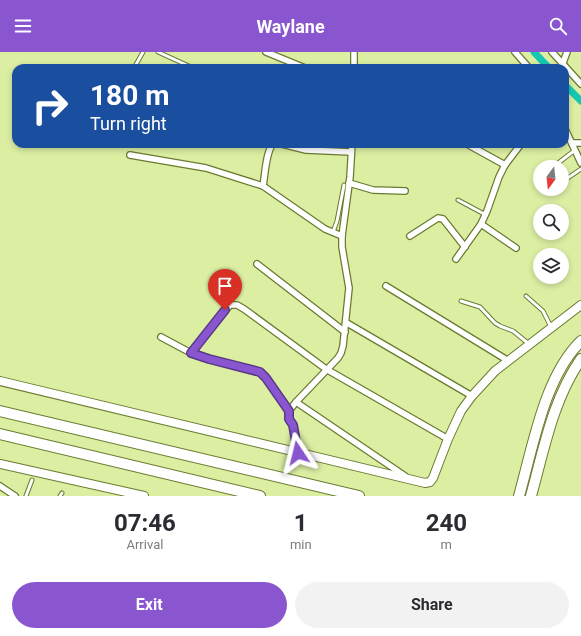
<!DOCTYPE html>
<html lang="en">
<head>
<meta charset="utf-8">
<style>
	:root { --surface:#fff; --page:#f2f2f3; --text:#2b2b33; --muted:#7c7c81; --accent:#8956cf }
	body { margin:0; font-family:Roboto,sans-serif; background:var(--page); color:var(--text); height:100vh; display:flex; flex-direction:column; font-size:15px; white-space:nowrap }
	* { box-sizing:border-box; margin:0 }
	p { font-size:13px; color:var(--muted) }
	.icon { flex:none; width:22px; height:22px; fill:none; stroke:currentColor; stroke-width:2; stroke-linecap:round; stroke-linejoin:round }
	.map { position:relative; height:444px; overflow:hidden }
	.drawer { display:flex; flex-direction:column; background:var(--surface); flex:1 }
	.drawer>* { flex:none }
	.banner { position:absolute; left:12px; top:12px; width:557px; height:84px; border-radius:12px; box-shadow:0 2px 6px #0003; background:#1a4fa0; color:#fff; overflow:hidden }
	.needle { width:26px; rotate:195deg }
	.tools { position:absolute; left:533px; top:108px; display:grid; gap:8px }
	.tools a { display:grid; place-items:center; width:36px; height:36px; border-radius:50%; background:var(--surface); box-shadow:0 2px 6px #0003; font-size:20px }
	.pin { position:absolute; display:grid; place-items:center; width:34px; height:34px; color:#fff; margin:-41px -17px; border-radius:50% 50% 50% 0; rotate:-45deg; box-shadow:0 0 4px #0007 }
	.pin .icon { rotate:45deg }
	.me { position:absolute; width:44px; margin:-22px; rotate:350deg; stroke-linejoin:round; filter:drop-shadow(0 0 3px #0008) }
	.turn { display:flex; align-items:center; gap:14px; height:84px; padding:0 12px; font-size:18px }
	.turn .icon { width:52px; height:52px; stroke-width:2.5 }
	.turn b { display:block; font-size:28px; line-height:34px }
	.eta { display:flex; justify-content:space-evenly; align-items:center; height:68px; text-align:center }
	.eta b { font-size:24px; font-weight:700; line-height:28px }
	.primary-button { display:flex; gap:8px; margin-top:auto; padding:8px 12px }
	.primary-button a { flex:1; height:46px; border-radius:24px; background:var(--accent); color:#fff; font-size:16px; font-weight:700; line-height:46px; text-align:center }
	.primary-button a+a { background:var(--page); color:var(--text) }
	header { display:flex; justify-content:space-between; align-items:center; height:52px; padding:0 12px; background:var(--accent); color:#fff; font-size:18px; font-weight:700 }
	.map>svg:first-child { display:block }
</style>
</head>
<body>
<header><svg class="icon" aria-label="menu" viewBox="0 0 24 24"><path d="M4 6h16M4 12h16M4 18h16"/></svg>Waylane<svg class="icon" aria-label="search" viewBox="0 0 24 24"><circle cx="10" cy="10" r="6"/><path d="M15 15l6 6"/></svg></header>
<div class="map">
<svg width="581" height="444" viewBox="0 0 581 444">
	<rect width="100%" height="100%" fill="#dbeea2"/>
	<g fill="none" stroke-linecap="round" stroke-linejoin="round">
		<!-- canal -->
		<g stroke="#16c8b1" stroke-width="7">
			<path d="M534 0 549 16"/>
			<path d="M565 33 581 49"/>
		</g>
		<!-- lane casing -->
		<g stroke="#6a7b30" stroke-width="5">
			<g id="lane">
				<path d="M158 0 191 15"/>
				<path d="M134 16 143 0"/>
				<path d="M553 115 575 98"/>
				<path d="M562 130 581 117"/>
				<path d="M458 148 486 163"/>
				<path d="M333 180 337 169 344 133"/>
				<path d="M526 244 543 259 551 275"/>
				<path d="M461 249 480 255 495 271 500 274 513 279 529 292"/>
				<path d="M26 444 32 428"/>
				<path d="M60 444 62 441"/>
			</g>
		</g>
		<!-- street casing -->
		<g stroke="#6a7b30" stroke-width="8">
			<g id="street">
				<path d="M266 0 305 16"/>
				<path d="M354 0V16"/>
				<path d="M515 0 529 16"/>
				<path d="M552 0 581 32"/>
				<path d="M561 16 567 0"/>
				<path d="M565 77 581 111"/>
				<path d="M572 91H581"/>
				<path d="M282 92 306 98 351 100"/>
				<path d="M467 92 505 113"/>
				<path d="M130 103 206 116 263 134 325 177 342 184"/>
				<path d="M349 131 373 138 405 139"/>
				<path d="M263 134C265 123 266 99 273 92"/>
				<path d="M481 172 516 196"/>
				<path d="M410 184 438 166 443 167 465 195"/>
				<path d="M456 207 481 172 487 159 499 125 505 113 521 92"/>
				<path d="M257 212 345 280"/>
				<path d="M386 234 507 308"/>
				<path d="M347 271 472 344"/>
				<path d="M161 285 191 301"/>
				<path d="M296 350 405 424"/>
				<path d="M289 359 266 326 260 320 209 307 191 301 230 253H237L244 257 326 317 448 387"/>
				<path d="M298 401 293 373 289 367V359L296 350 338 306 341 301 343 294 349 236 342 195V184L350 125 352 92"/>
				<path d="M0 434 15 444"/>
			</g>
		</g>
		<!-- secondary casing -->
		<g stroke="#6a7b30" stroke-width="10">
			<g id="secondary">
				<path d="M0 329 425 431 430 430 433 426 448 387 461 359 472 344 495 319 581 253"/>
				<path d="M0 412 144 444"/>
			</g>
		</g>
		<!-- highway casing -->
		<g stroke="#6a7b30" stroke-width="12">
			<g id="highway">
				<path d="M0 359 359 444"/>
				<path d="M0 382 260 444"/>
				<path d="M519 444C533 395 544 325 581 289"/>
				<path d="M531 444C544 397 553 347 581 307"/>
			</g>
		</g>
		<!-- lane -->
		<use href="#lane" stroke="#fff" stroke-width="3"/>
		<!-- street -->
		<use href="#street" stroke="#fff" stroke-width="5.5"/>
		<!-- secondary -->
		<use href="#secondary" stroke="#fff" stroke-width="8"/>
		<!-- highway -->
		<use href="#highway" stroke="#fff" stroke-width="10"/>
	</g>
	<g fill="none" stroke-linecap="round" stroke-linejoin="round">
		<!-- route casing -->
		<g stroke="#593887" stroke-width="10">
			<path id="route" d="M225 258 191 301 209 307 260 320 266 326 289 359V367L293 373 298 401"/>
		</g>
		<!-- route -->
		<use href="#route" stroke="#8956cf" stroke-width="7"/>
	</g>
</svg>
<div class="tools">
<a><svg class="needle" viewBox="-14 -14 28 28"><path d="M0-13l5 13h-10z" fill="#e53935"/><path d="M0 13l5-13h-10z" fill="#7c7c81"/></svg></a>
<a><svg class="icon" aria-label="search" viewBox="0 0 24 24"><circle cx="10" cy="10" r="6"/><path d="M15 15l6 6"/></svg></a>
<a><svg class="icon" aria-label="layers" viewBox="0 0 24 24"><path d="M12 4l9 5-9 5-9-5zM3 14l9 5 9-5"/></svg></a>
</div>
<div class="pin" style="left:225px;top:258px;background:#d93025"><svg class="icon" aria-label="arrive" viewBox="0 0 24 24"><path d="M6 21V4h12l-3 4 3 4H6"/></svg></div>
<svg class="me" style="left:298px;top:401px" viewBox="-20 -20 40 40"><path d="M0-17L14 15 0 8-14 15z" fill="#8956cf" stroke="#fff" stroke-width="4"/></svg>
<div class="banner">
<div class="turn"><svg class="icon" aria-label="right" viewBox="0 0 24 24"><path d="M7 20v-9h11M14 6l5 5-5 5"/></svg><div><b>180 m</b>Turn right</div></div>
</div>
</div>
<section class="drawer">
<div class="eta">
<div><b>07:46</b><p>Arrival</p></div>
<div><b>1</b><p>min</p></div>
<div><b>240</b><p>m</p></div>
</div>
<div class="primary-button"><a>Exit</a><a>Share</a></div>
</section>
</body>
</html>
